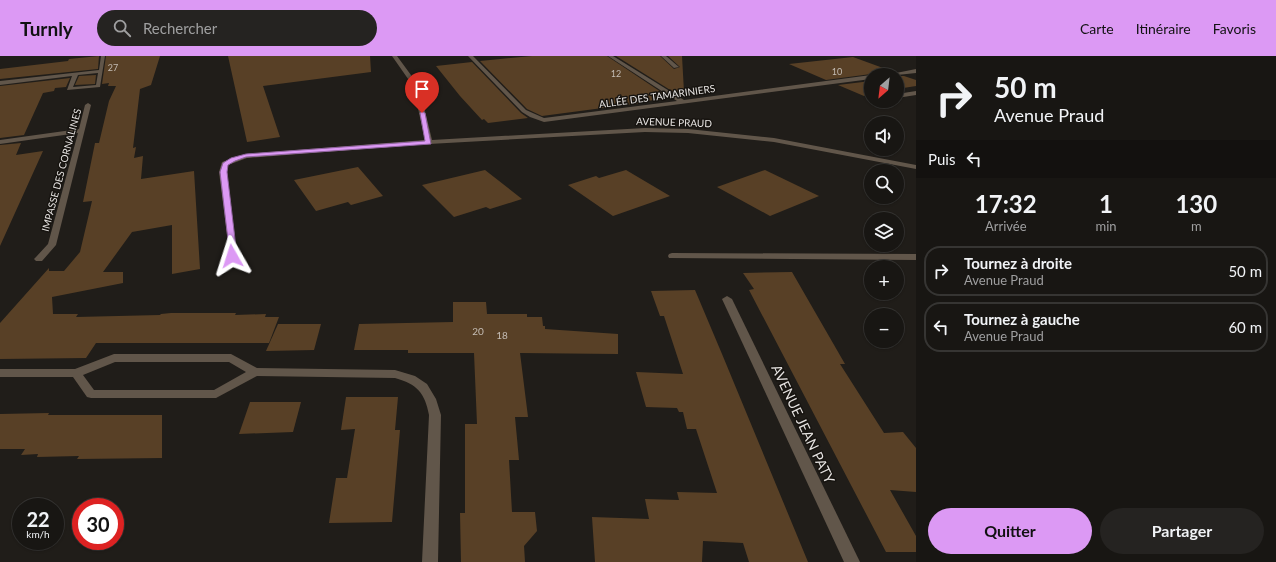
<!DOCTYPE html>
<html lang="fr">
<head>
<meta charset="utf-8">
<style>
	:root { --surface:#181613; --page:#252321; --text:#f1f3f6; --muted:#9f9fa0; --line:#363533; --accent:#dc99f4 }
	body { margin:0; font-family:Lato,sans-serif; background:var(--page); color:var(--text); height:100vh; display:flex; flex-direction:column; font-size:15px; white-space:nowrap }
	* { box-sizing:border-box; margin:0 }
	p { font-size:13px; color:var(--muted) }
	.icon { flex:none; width:22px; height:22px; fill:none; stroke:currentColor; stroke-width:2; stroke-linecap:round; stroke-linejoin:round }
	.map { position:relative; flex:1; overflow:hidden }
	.drawer { display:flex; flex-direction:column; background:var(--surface); width:360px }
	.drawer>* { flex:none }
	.banner { background:#181613; color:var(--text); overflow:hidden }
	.needle { width:26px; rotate:208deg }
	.buttons { position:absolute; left:864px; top:12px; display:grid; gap:8px }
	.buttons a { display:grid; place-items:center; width:40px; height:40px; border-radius:50%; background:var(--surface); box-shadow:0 1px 3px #0004,0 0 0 1px var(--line); font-size:20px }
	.speed { position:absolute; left:12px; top:442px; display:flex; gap:8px; font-size:20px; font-weight:700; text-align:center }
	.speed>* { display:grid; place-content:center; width:52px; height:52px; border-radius:50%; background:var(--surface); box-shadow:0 1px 3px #0004,0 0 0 1px var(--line); line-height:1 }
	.speed small { font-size:10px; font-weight:400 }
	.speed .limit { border:6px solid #d22; background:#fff; color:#111 }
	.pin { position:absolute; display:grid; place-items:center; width:34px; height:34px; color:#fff; margin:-41px -17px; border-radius:50% 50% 50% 0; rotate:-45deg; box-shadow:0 0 4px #0007 }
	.pin .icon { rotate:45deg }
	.me { position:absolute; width:44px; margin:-22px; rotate:354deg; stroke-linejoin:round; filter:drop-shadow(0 0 3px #0008) }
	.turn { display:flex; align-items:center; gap:14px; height:84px; padding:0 12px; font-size:18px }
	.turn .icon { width:52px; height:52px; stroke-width:2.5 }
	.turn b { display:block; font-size:28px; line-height:34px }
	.then { display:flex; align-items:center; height:38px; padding:0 12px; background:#0003; gap:8px; font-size:15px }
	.eta { display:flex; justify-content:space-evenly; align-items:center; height:68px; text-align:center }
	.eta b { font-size:24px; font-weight:700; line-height:28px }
	.button { display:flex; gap:8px; margin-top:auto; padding:8px 12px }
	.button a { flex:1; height:46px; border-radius:24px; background:var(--accent); color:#111; font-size:16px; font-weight:700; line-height:46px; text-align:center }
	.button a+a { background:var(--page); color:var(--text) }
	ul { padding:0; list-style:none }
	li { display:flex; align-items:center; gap:12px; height:50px; margin:0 8px 6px; padding:0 4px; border:2px solid var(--line); border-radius:16px }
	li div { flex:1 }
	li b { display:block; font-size:15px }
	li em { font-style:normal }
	header { display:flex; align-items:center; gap:24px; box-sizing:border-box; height:56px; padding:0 20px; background:var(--accent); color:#111 }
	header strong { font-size:19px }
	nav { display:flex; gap:22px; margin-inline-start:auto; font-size:14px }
	.search { width:280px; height:36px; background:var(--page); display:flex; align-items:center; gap:10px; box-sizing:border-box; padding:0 14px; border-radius:22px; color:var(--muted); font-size:15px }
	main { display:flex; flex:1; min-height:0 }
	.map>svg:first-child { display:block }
</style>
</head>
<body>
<header>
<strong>Turnly</strong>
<div class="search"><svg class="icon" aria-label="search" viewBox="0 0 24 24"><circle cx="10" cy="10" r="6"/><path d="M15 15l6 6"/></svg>Rechercher</div>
<nav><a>Carte</a><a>Itinéraire</a><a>Favoris</a></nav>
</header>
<main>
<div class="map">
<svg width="916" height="506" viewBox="0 0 916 506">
	<rect width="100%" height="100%" fill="#201d19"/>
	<!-- building -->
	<g fill="#584026">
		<path d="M99 0 98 13 0 23V13L68 5 69 3Z"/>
		<path d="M106 0H160L151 29 140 33 133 92 136 91 134 102 143 100 141 123 194 115 200 213 172 218V169L132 176 103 216H123V227L52 241 53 258H78L76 261 160 259 161 258 171 257H236L235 259 266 258 265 261H279L269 287H96L86 302 0 303V267L49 212V215H64L80 196 92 145 83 146 95 87H99L109 45 116 30H108L109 27 102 28Z"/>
		<path d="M228 0H370L371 16 263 30 280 81 247 86Z"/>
		<path d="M532 0H607L664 38 655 39 661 43 647 45 648 46 542 60 527 53 480 5Z"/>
		<path d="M616 0H660L674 13 680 11 668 0H682L684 36 675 37Z"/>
		<path d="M853 1 894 16 885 19H872L871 18 826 24 789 8Z"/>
		<path d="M472 6 521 57 528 62 488 67 484 63 482 64 460 40 436 10Z"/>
		<path d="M96 19 95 28 75 29 79 20Z"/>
		<path d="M897 20H904L916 24V30L897 33Z"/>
		<path d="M70 22 66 31 55 32 54 35 43 37 24 79 0 82V30Z"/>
		<path d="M871 25V38L864 40 838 29Z"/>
		<path d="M21 87 16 99 43 95 0 190V89Z"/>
		<path d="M358 111 383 140 351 149 348 146 316 155 294 124Z"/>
		<path d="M485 114 522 143 490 153 486 151 454 161 422 129Z"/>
		<path d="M626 114 670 140 613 160 568 129 596 120 599 122Z"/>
		<path d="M765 114 819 140 770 160 717 131Z"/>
		<path d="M792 216 845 308H840L884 377 903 376 916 392V436L890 434 916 480V496H886L749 234 754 233 743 217Z"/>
		<path d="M695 234 722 298 808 506H749L743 487 703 485 702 506H595L592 461 649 463 645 443 679 444 677 436 717 437 696 373H687L683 356H679L677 352 646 351 636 316 683 318 664 260H660L651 235Z"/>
		<path d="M453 246H486L487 258H527V261H542L543 270H545V273L618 278V298L520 297 528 361H515L519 404H509L512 456H535L537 475 524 490 525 506H461L460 457H465V368H477L474 297H408V294H354L359 268 453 266Z"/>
		<path d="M278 268H321L314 294 266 295Z"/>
		<path d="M346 341H398L395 374H400L392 466 329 467 336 422H347L355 373 341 374Z"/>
		<path d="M250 346H301L293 376 239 378Z"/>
		<path d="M49 357 48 359H162V402L77 403 79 400 37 401 38 398 21 399 25 393H0V358Z"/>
	</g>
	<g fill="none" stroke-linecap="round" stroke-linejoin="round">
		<!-- minor -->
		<g fill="#61564a" fill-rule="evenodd">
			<path d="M101 0H105L100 31 67 34 72 20 0 29V25L99 14ZM98 17 96 29 73 31 78 19Z"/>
			<path d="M392 0H397L419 30 432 84 645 72 688 73 774 82 916 109V113L774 86 688 77 645 76 429 88 247 102 228 109 227 116 237 200 233 203 230 202 219 116 222 106 246 98 425 84 413 30Z"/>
			<path d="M468 0H473L526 54 544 62 677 45 608 0H613L684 44 871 19V23L544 66 530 61 522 56Z"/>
			<path d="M661 0H666L679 11 674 12Z"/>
			<path d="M916 13V17L897 19H886Z"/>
			<path d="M916 35V39L897 42V38Z"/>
			<path d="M88 47 91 49 56 189 42 205H36L34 203 36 201 48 188 78 77 0 88V84L79 73 85 49Z"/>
			<path d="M672 197 916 198V204L669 202 668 200 669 198Z"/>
			<path d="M727 240 732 243 860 506H844L722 243Z"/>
			<path d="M114 298H231L257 312 395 314 415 320 427 328 436 343 441 359 438 506H422L429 359C425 337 417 328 395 322L257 320 216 342H91L87 341 73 321H0V313H75ZM115 306H229L246 316 214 334H94L83 319Z"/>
		</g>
	</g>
	<!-- route -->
	<path fill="#dc99f4" stroke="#8f639f" d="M422 55 425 57 431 88 246 101 235 105 228 109 227 116 237 200 232 202 230 201 220 116 223 107 231 102 246 98 425 85 420 57Z"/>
	<g text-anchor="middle" stroke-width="3" stroke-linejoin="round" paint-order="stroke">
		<!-- far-number labels -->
		<g font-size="9" fill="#c4bcb4">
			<text x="113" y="15">27</text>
			<text x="837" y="19">10</text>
			<text x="616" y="21">12</text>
		</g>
		<!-- far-street labels -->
		<g font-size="10" fill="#e8e5e3" stroke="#171410">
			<text transform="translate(657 40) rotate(-8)" y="4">ALLÉE DES TAMARINIERS</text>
			<text transform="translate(674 66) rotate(2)" y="4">AVENUE PRAUD</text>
			<text transform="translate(61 114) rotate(-75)" y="4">IMPASSE DES CORNALINES</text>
		</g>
		<!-- number labels -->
		<g font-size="10" fill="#c4bcb4">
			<text x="478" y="279">20</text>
			<text x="502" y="283">18</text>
		</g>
		<!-- near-street labels -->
		<g font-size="14" fill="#e8e5e3" stroke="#171410">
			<text transform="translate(803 368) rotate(65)" y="5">AVENUE JEAN PATY</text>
		</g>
	</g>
</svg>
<div class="buttons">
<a><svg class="needle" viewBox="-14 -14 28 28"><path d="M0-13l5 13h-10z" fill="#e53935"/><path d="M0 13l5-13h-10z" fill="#9f9fa0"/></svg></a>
<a><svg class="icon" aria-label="sound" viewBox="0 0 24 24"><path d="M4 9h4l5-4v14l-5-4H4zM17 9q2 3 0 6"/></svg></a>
<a><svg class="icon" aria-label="search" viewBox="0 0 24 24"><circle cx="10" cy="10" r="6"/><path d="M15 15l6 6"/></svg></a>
<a><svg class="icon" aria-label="layers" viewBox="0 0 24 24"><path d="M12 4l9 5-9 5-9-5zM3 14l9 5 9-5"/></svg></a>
<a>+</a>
<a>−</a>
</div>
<div class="speed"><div>22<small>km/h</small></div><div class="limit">30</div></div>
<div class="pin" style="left:422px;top:57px;background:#d93025"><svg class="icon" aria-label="arrive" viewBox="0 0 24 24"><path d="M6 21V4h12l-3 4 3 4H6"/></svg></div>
<svg class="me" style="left:232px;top:200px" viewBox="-20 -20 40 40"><path d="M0-17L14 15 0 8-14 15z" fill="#dc99f4" stroke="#fff" stroke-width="4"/></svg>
</div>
<section class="drawer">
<div class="banner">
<div class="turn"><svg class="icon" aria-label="right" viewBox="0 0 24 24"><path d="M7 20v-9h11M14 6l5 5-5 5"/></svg><div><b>50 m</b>Avenue Praud</div></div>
<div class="then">Puis<svg class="icon" aria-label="left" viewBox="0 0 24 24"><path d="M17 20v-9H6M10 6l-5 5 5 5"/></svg></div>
</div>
<div class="eta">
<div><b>17:32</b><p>Arrivée</p></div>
<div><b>1</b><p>min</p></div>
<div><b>130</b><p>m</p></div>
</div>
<ul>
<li><svg class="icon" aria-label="right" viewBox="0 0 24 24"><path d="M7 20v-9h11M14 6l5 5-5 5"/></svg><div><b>Tournez à droite</b><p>Avenue Praud</p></div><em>50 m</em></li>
<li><svg class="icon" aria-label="left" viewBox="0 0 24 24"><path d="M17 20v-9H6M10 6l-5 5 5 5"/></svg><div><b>Tournez à gauche</b><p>Avenue Praud</p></div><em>60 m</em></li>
</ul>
<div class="button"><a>Quitter</a><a>Partager</a></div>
</section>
</main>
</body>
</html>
